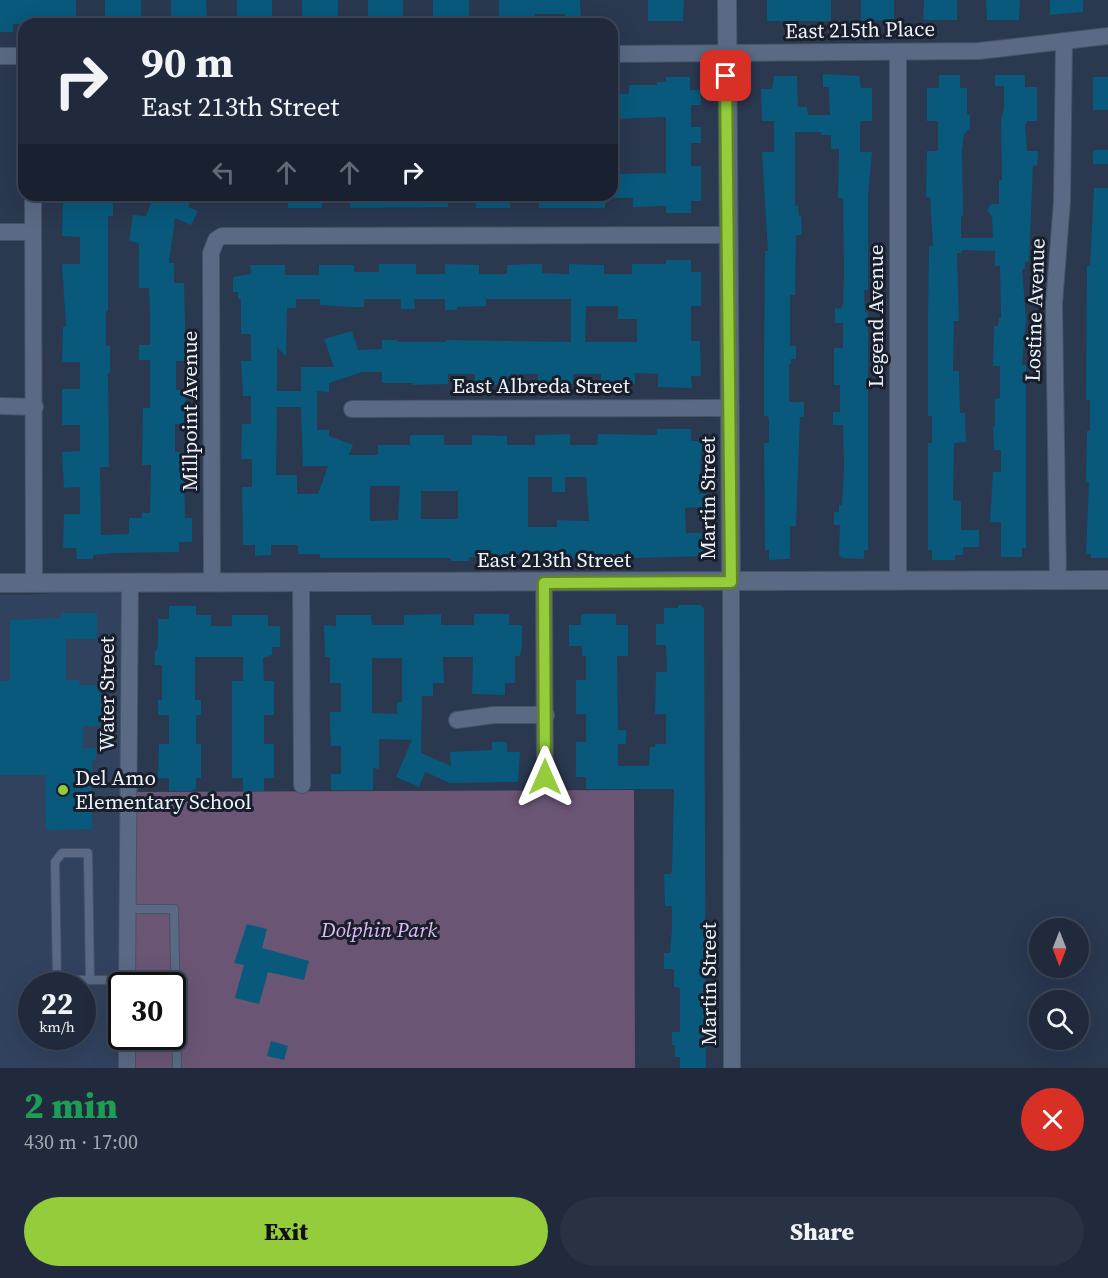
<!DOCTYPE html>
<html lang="en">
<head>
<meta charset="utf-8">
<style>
	:root { --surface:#202a3c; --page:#283243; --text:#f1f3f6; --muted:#a2a7af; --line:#3d4656; --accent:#94cc3c }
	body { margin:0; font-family:"Source Serif 4",serif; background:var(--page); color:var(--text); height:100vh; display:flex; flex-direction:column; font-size:22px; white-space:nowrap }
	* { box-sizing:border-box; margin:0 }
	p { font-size:20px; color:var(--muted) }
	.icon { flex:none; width:33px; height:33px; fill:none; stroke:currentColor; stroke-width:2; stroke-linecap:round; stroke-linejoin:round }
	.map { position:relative; height:1068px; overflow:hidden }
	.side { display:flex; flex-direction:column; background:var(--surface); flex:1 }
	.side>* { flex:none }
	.guide { position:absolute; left:18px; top:18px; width:600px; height:183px; border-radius:18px; box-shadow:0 6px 24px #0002,0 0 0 2px var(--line); background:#202a3c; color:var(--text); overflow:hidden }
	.needle { width:39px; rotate:180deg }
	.controls { position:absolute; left:1029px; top:918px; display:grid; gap:12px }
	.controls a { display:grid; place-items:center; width:60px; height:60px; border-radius:50%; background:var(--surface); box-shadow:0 6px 24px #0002,0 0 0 2px var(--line); font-size:30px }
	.speed { position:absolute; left:18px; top:972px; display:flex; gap:12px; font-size:30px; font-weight:700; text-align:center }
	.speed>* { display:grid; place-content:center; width:78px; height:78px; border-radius:50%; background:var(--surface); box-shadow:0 6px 24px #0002,0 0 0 2px var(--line); line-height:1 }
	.speed small { font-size:15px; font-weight:400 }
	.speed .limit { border:3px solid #111; border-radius:9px; background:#fff; color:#111 }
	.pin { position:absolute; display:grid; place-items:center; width:51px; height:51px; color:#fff; margin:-26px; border-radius:12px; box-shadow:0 3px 9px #0006 }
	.me { position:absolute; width:66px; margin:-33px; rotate:0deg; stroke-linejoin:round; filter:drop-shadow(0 0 4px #0008) }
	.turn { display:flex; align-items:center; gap:21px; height:126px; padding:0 24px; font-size:27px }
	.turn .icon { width:78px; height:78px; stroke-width:2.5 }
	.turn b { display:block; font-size:42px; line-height:51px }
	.lanes { display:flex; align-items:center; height:57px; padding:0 24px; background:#0003; justify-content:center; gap:30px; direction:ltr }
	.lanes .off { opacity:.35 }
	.round { display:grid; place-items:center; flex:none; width:63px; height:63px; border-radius:32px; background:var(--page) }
	.summary { display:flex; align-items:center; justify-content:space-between; height:102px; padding:0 24px }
	h1 { font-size:36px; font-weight:800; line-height:45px; color:#1e9e55 }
	.action { display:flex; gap:12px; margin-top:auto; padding:12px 24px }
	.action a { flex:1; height:69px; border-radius:36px; background:var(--accent); color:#111; font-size:24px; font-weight:800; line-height:69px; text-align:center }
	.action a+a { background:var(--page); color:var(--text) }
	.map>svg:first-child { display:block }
</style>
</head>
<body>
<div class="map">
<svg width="1108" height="1068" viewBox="0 0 1108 1068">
	<rect width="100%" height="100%" fill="#2a3850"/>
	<!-- built -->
	<path fill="#31425f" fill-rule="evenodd" d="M128 585 122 986V1036L125 1068H0V595H31ZM32 986H82V1036H32Z"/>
	<!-- green -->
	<path fill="#6a5575" d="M634 790 635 1068H128L129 1037 172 1036V986L129 985 130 792Z"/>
	<!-- building -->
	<g fill="#08597c" fill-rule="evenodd">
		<path d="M0 0H76V24H13V32H0Z"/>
		<rect x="105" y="0" width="36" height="24"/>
		<path d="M171 0H206L207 24H171Z"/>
		<rect x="237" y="0" width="35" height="24"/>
		<rect x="302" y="0" width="36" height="24"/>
		<rect x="368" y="0" width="35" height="24"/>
		<rect x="433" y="0" width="36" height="24"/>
		<path d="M499 0H580L581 24H565V14H535V24H499Z"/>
		<path d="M648 0H684L683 21H648Z"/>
		<rect x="767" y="0" width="64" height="21"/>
		<path d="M861 0H894V20L861 21Z"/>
		<path d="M924 0H957V20H923Z"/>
		<path d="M986 0H1020L1019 20H987Z"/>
		<path d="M1050 0H1083V12L1050 15Z"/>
		<path d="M823 74 859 76 861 88H872V121H861L860 127V152H872L868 198V290H864L865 312H868V550H864V559L842 558 839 555 840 525H834V512H839V505H842L844 467 843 428V425H833V412H840V385H834V348H843V323H835V308L841 309 843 303 844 271 843 199 838 198 839 149H831V135H821V132H795V206H798L799 216H801L802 235H796L795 295H790V346H796V359H791V364H789V402H804V417H800L796 526H790V559L769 560V550H765L764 443H769V420L768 416H764V355L765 251H768L762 152H774V121H762L761 89H772L774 76H797L798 107H807L808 115H830L829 87H823Z"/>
		<path d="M939 75H960V88H967V115H970V128L964 134 962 151 963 216H961V238H993L992 216 987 210 991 204H999V180H1002L1001 121 1004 107V86H995V75H1025V87H1037V121H1027L1025 125 1027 151H1038L1037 166 1033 165 1029 261 1025 262V269H1022L1026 318 1022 365H1026V548H1022V557H1001V522H990L993 472H1001V450H994L993 426H995V399L1000 398V366H993L994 326H998L999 318H1001L1000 266H995V251L962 250V253H957L959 321H954L953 371H959L960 413H965L966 442 954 443 953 500 961 501V530H979V547H963V555H955V560H932V550H928V443H932V416H928V316L929 246H933L930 197H926L927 151H938V121H927V88H939Z"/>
		<path d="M666 77H690V90H701V105H691V127H701V143H691V166H701V201H691V213H666V206L633 207V198H612V174L666 173V117L612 119V94H629V85H657V82H666Z"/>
		<rect x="1093" y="77" width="15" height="33"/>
		<rect x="1093" y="150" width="15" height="14"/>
		<path d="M1094 188H1108V558H1091V554H1086L1089 482H1086L1087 431H1090V400H1086L1087 266H1090Z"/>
		<path d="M80 195H113V216H108V311H106V346H110V373H108L109 467H100L101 535 129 534V518H142V513H150L151 465H142L143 408H150V360H139V345H150V311L149 288H139V243L129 241 133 215 146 216 154 195 165 199 166 195H193L188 207 198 211 191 225 175 218 169 263H174V283H184L186 361H176V390H186V424H175V452H184L185 518H192V542H179V552L115 553 93 555V559H77L76 548H63L64 514H80V487L64 488 62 452 80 451V425H62V389H80V362H62L63 327 66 326 62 264H80V237L62 236 63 201H80Z"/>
		<rect x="288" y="195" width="34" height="13"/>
		<path d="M350 195H448V207L350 208Z"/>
		<rect x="476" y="195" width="34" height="13"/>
		<rect x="539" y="195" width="66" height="13"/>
		<path d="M666 260H691V272H701V306H691V341H700L701 376H691L692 388 658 387V374L635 373V384H601V374H573V384H538V374H510V385H494L475 384V374H448V384L413 385V383H382V372H362L329 383V392L317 391V430H329V436L353 445 349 455H378V445H410V435H444V445H472V435L507 436V445H535V435L570 434V445H597L598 434 657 435V429H691V441H702L699 494H707V507L685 508 686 533H705L706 556 600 559 469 557V561H451V558H320V554H298V545H271V555L255 556V545H243L242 487H252V459H241L242 424H251V396H243L241 361H251V334H241V299H238V292H233V277L251 274 250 265H285V275H319V265H354V272H379V264H416V274H445V264L479 265V274H507V265L526 264H542V273L569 274V264L604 265V274H632V264H666ZM296 299H320V305L351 307H364V299H401V309H415L414 299H445V310H457V307L486 306V299H571V342L446 340V342H397V340H382V349L358 350 352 331 324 339 334 367H301V391H277V347L286 357 287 308H296ZM586 306H618V319H637V342H585ZM277 407H301L303 466H328L318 494H297V475H276ZM528 477H552V492H565V477H586L589 521 557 520V527H528ZM370 486H400L398 520 370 521ZM421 491H458V519H421Z"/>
		<path d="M678 605H701L704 609 706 1068H680V1057H675V1045H672V1032H680V988L674 987V969H664V953H670L672 929V906H665L664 874H671L672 869 674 789H586V777H576V742H586V714H576V680H586V656H582V646H569V625H581V614H616V625H628V656H617L618 730H626V744H618V766H649L650 747H655V744H666V714H655L656 672H667L666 645H656V624H664V608H678Z"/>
		<path d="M169 606H196V615H211V626H232V615H268V626H280V647H272V655L263 658 264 681H274V715H264V744H274V778H264V791H243V778H232V681H243V657H195V700H201V715H196V744H201V778H196V789L190 791H169V778H158L159 744H169V715H158V700H162V665H154L155 652 158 646V619H169Z"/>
		<path d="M61 613H97V639H66V680H79V685H101V726H83V748H96V760H92V829L46 830 45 775H0V681H10V620L61 618Z"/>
		<path d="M441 614V625H474V614H509V625H522V646L520 656H515V683H505V695L472 694 473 657H443L444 683H433V696H422L421 753 451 766 450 752 492 750V742H507V752H520L518 782 450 783 425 772 419 787 396 777 412 740 379 739V770L373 767V790H331V774H341V746H331L330 727V712H341V683H330V657H325L324 625 336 626V615H371L372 625H404V615ZM372 658H402V702H397V714L372 713Z"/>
		<path d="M247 924 267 929 262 948 309 961 304 980 268 972 259 1004 235 998 244 965 234 963Z"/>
		<path d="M271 1041 288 1046 284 1060 267 1056Z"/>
	</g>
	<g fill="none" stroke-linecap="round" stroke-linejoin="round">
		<!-- lane casing -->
		<g stroke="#475265" stroke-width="10">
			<g id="lane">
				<path d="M128 909H174L177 1068"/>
				<path d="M90 980 88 853H62L55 862 57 980H127"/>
			</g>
		</g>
		<!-- street casing -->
		<g stroke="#475265" stroke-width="18">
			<g id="street">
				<path d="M898 52V580"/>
				<path d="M612 54 979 51 1108 36"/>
				<path d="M0 56H24"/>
				<path d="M33 195 34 583"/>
				<path d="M0 232H32"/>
				<path d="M0 406 35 407"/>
				<path d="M352 409 731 408"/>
				<path d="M1058 580 1054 304 1062 201 1064 41"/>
				<path d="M731 582 732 1068"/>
				<path d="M212 583 211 253 216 240 222 236 728 235"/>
				<path d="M301 583 302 785"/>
				<path d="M544 583 545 777"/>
				<path d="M457 720 494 715H546"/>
				<path d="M127 986 130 583"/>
				<path d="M127 1068V1036"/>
			</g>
		</g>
		<!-- secondary casing -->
		<g stroke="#475265" stroke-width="20">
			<g id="secondary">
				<path d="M727 0 731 582"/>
				<path d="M0 583 1108 580"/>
			</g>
		</g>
		<!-- lane -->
		<use href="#lane" stroke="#5a6a84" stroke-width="8"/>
		<!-- street -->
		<use href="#street" stroke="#5a6a84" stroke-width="16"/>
		<!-- secondary -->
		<use href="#secondary" stroke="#5a6a84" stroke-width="18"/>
	</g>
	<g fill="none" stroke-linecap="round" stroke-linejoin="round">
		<!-- route casing -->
		<g stroke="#608527" stroke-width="15">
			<path id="route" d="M545 777 544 583 731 582 726 76"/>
		</g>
		<!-- route -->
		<use href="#route" stroke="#94cc3c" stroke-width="10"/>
	</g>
	<!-- markers -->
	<circle fill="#94cc3c" stroke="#191f2a" stroke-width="2" cx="63" cy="790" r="6"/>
	<g text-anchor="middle" stroke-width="6" stroke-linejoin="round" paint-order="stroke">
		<!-- street labels -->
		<g font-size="21" fill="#edf3fc" stroke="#191f2a">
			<text transform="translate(860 30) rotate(-1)" y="7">East 215th Place</text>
			<text transform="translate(1035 310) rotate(-88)" y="7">Lostine Avenue</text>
			<text transform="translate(876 316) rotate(-90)" y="7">Legend Avenue</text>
			<text x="541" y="393">East Albreda Street</text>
			<text transform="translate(190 411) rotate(-90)" y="7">Millpoint Avenue</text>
			<text transform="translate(708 498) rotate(-90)" y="7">Martin Street</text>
			<text x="554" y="567">East 213th Street</text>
			<text transform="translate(107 694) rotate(-90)" y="7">Water Street</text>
			<text transform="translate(709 984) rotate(-90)" y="7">Martin Street</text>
		</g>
		<!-- poi labels -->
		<g font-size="21" fill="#edf3fc" stroke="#191f2a" text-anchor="start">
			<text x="75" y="785">Del Amo<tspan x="75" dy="24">Elementary School</tspan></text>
		</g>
		<!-- park labels -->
		<g font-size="21" font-style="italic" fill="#e4bbf9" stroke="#191f2a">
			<text x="379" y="937">Dolphin Park</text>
		</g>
	</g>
</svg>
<div class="controls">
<a><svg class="needle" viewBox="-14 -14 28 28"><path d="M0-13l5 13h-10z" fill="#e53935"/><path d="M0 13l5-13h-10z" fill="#a2a7af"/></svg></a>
<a><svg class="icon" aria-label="search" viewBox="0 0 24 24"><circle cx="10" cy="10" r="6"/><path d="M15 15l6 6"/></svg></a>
</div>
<div class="speed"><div>22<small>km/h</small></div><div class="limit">30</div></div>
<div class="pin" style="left:726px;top:76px;background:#d93025"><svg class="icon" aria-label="arrive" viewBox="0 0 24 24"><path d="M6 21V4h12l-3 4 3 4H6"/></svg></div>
<svg class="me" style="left:545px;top:777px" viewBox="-20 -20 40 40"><path d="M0-17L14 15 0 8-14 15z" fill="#94cc3c" stroke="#fff" stroke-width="4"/></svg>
<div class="guide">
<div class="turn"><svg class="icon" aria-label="right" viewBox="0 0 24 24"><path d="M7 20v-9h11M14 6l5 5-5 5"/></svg><div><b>90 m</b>East 213th Street</div></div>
<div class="lanes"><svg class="icon off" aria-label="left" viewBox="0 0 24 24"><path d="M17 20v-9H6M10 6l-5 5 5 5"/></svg><svg class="icon off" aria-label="ahead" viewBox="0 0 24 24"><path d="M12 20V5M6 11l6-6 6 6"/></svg><svg class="icon off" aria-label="ahead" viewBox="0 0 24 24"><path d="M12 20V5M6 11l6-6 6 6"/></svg><svg class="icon" aria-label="right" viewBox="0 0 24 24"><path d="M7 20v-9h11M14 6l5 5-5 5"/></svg></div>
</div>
</div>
<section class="side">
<div class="summary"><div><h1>2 min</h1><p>430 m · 17:00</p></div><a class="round" style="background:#d93025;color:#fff"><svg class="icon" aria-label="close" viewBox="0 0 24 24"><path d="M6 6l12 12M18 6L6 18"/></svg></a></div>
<div class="action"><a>Exit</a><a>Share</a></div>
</section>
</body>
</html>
